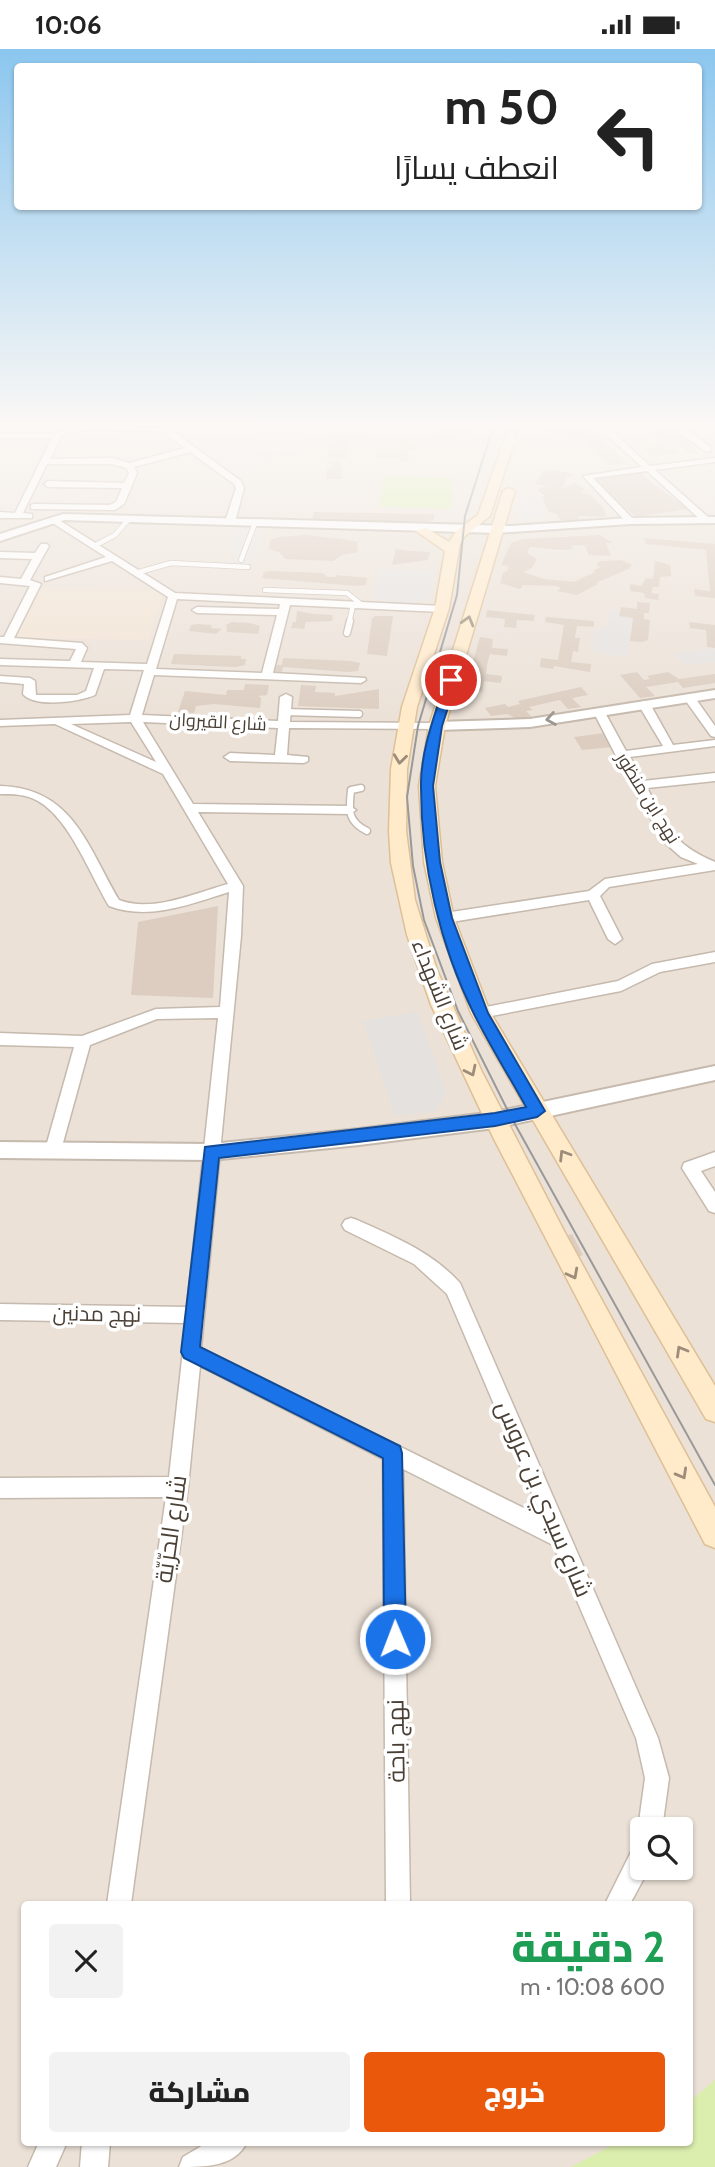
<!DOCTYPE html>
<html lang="ar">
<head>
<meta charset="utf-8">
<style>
	:root { --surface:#fff; --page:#f2f2f2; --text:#222; --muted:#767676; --accent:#ea580c }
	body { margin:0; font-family:Cabin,Cairo,sans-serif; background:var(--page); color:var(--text); direction:rtl; height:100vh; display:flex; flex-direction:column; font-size:26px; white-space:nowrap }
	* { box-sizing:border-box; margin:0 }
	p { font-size:23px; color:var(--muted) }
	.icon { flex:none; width:38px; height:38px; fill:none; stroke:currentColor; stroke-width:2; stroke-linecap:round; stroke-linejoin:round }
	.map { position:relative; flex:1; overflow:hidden; direction:ltr }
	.panel { position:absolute; left:21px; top:1852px; width:672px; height:245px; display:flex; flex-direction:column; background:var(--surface); border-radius:7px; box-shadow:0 2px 5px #0004; direction:rtl }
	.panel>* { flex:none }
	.hud { position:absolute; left:14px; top:14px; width:688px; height:147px; border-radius:7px; box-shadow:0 2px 5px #0004; direction:rtl; background:#fff; color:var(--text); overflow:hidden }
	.fabs { position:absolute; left:630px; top:1768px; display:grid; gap:14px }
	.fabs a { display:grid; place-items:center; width:63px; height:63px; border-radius:7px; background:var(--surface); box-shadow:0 2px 5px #0004; font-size:35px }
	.pin { position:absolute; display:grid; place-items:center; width:60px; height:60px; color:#fff; margin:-30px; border:4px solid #fff; border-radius:50%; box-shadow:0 2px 7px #0007 }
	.me { position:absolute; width:77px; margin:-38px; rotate:359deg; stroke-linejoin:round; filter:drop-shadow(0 0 5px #0008) }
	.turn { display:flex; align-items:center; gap:24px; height:147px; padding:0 28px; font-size:32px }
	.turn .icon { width:91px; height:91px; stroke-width:2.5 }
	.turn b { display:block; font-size:49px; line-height:60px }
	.round { display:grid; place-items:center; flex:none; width:74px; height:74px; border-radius:7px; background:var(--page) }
	.summary { display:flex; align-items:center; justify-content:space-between; height:119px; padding:0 28px }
	h1 { font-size:42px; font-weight:800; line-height:52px; color:#1e9e55 }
	.action { display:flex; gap:14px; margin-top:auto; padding:14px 28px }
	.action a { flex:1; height:80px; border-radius:7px; background:var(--accent); color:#fff; font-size:28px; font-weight:800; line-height:80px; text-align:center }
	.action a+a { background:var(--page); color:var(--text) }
	.status { display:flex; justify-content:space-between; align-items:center; height:49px; padding:0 35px; background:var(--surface); direction:ltr }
	.status svg { height:19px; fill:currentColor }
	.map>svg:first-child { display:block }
</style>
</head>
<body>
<div class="status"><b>10:06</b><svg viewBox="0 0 49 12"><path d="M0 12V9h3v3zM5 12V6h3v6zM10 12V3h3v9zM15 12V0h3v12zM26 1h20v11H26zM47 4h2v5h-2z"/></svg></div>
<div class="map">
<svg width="715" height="2118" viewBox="0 0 715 2118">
	<rect width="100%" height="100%" fill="#f6f0e9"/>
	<!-- residential -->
	<path fill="#ebe1d7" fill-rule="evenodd" d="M0 375H715V2118H0ZM642 1780H681V1818H642ZM24 1855H690V2093H24Z"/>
	<!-- education -->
	<path fill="#f1e3d2" d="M36 540 163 542 149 591 14 589Z"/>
	<!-- green -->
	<g fill="#dceeae">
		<path d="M384 427 452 429 451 460 380 458Z"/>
		<path d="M715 2031V2118H571L618 2093H690V2052Z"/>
	</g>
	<!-- parking -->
	<g fill="#e4e1de">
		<path d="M259 375H305L301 399 275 406 254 399Z"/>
		<path d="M247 398 270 416 237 426 210 408Z"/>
		<path d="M537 447 547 469 522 470 516 458 522 457 520 448Z"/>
		<path d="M237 478 258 479 257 483H261L251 516 226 514 234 512 237 503 228 502Z"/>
		<path d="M378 520 435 522 430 549 410 554 373 550Z"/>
		<path d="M609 560 633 569 627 608 593 603 595 579H608Z"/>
		<path d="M704 600H715V613L685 616 674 605Z"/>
		<path d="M417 963 447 1044 435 1062 395 1067 363 972Z"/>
	</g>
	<!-- building -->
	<g fill="#dccdc0">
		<path d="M547 375H585L627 414 609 416 581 388 543 382Z"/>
		<path d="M468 380 469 386H456L457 391H431L430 387 439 386 438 381Z"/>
		<path d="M666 380 680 386 700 404 688 405 683 399 663 393 651 382Z"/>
		<path d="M330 387H367V393L349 392 347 409H327Z"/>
		<path d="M377 389H410V393H418L417 402 407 401 409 412H399V409H377L376 401H399L400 392H377Z"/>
		<path d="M666 397 681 404 651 407 643 399Z"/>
		<path d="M328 412 342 413 341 430H326L327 420 335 416H327Z"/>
		<path d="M550 420 573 425 572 429 567 427 562 440 574 434 579 436 585 441 579 444 589 445 603 458 606 468 578 467 579 471H560L557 465 549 463 542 449 545 447 537 441 546 437 535 435 543 422Z"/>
		<path d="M641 423 652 434 688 460 636 468 590 430Z"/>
		<path d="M314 463 434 465V471L423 474 312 472Z"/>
		<path d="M305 486 349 491 357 493 358 503 342 506 333 512 285 510 279 503 268 500 271 491 279 488Z"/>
		<path d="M600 486 613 494H606L611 507 589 506 585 497 578 496 571 497 573 500 560 501 530 498 527 504 537 510 532 519 523 523 544 530 574 533 595 523 593 522 601 518 596 516 600 512 621 511 633 516 629 518 631 519 596 534 598 535 577 546 557 542 561 539 556 537 523 536 520 540 500 534 503 524 508 521V517L501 516 511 494 523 490Z"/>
		<path d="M644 489 715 495V549L695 547 694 540 710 542 706 501 646 495Z"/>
		<path d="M396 500 410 502 430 503 428 511 392 516Z"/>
		<path d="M655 512 670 516 671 527 660 528 659 538H653L651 544 659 545 658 551 645 549 644 544 630 542V535L641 537 646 529 653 530Z"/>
		<path d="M270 522 323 524 327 528H336V526L367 529 366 536 357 537 262 529 264 523Z"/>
		<path d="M637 553 650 554 649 564H644V570L650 571 648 591 642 593 630 592 633 569 619 567 621 558 637 560Z"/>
		<path d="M487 561 535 566 534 572 517 571 516 579 504 578 505 570 486 568Z"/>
		<path d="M297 562 314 565 333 566 332 572 306 573 304 580 291 579 293 573H296Z"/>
		<path d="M375 567H393L387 607 367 605 372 569Z"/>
		<path d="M546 568 594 572V578L577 577 575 589H580L578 603 573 602 571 613 591 615 590 623 554 617 553 620 540 618 541 609 558 611 564 576 545 573Z"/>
		<path d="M232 573 250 574 260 577 258 585 227 583 226 576Z"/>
		<path d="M689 573 715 576V599L707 598 706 581 690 579Z"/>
		<path d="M197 575 212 576 211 579 222 580 216 585 189 582 191 576Z"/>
		<path d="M480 588 493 590 492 599 508 600 507 607 490 605 487 616 486 625 502 627 501 634 484 632 482 643 465 641Z"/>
		<path d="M174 605 241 607V610H246L245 616 235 618 171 615Z"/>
		<path d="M283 609 350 612 360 614 358 622 348 623 283 618 282 623H274L277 616H282Z"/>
		<path d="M637 623 644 631 650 630 647 627 668 623 679 630 715 625V634L683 639 678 633 646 638 655 647 640 649 620 626Z"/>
		<path d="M245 635 269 636 267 646 258 647 261 649 260 659 214 655 196 657 194 664 178 663 185 642 226 646 227 641H244Z"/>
		<path d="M301 636 316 637 315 643 335 644V647L379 640V660L298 657Z"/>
		<path d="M581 638 588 646 572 649 581 658 568 660 560 651 529 658 533 661 526 662 532 668 518 670 507 665 491 667 485 659 505 655 508 658 520 655 518 652Z"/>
		<path d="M605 684 613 698 582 701 574 688Z"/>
		<path d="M218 857 213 949 131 946 138 873Z"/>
		<path d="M572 1185 583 1206 574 1209 563 1188Z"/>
	</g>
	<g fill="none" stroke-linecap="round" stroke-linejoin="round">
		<!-- service-far1 casing -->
		<g stroke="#c6b9ad" stroke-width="6">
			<g id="service-far1">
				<path d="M94 497 115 486 129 470"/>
				<path d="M241 511 255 474"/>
				<path d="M136 524 171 514 248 518"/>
				<path d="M265 541 347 544 362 556"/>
				<path d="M349 574 353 556"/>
			</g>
		</g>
		<!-- service casing -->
		<g stroke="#c6b9ad" stroke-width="9">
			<g id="service">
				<path d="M347 584 350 572"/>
				<path d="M284 663 359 665"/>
				<path d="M361 739 351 741C349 761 347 772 367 782"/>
			</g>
		</g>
		<!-- minor casing -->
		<g stroke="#c6b9ad" stroke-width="3">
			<g id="minor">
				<path d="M595 375H604L650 417 715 409V413L655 421 708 468V472H702L647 422 593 429 635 472 627 474 583 427 642 418Z"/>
				<path d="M679 375H687L688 382 711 398V402H705L681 385Z"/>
				<path d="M79 377 167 378 241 432 244 439 235 473 230 476 225 473 236 439 234 435 190 403 134 418 137 424 124 455 115 461 31 460V456L34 455 110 456 116 453 122 439 48 438 44 435 48 432 124 434 129 424 126 419 112 415H47L23 464 32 465V469H0V463L15 464 52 389H0V385H55ZM79 381 162 382 185 399 129 414 112 409 50 410 62 386Z"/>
				<path d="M54 468 175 544 442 557 447 560 442 563 290 556 273 624 365 629 366 631 361 634 154 626 142 666 278 672 280 648 286 645 292 648 290 673 437 674 443 677 437 680 289 679 287 706 308 708V712L304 714 230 712 224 708 230 704 275 706 278 679 143 673 193 755 350 757 356 761 350 765 198 763 243 837 241 887 201 1299 542 1468 447 1245 414 1215 345 1181 342 1176 345 1171 351 1169 357 1171C395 1188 432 1203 460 1234L658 1689 669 1729 662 1780H642V1789L638 1780 645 1729 636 1689 553 1496 403 1420 410 1855H386L383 1410 200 1317 188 1438 131 1855H107L166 1448 0 1449V1429L169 1428 186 1274 0 1271V1255L187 1258 218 969 157 970 90 996 61 1101 59 1106H47L45 1101 74 998 0 996V984L82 987 156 960 220 958 229 843C191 855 149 872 109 857 90 826 70 770 38 752 26 745 13 745 0 745V737C73 739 87 797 119 851 153 864 195 844 228 835L163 725 55 675 0 677V671L130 666 144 621 104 620 95 646C79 653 35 659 23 645L24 635 0 633V627L30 629 35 632 36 646H77L86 642 94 619 0 616V610L70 612 76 600 0 594V588H4L30 537 0 534V528L21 530 32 510 0 509V503L35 504 41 495H47L49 497 30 531 41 535 14 589 82 594 87 599 81 613 147 615 168 548 112 512 45 532V528L106 508 51 473V469ZM177 550 280 555 279 560 197 558 192 561 197 564 277 566 262 624 156 620ZM131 673 156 713 71 675Z"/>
				<path d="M689 645 693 646 715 677V688L711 687 683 648Z"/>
				<path d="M644 652 650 655 673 696 715 691V697L630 708 643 732 715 724V732L647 739C668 778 671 794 715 813V821L609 838 600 847 622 890 615 895 608 890 589 851 445 874 440 872 438 869 440 866 445 864 589 842 605 830 698 815 681 808 665 794 631 736 593 662 603 660 626 702 663 697 638 655Z"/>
				<path d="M715 903V913L660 923 621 942 481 969 474 964 481 959 618 932 652 915Z"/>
				<path d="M715 1103V1117L701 1122 715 1143V1164L709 1162 682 1119 684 1114Z"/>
				<path d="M642 1796V1818H650L630 1855H605L633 1799Z"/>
				<path d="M39 2093H67L56 2118H28Z"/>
				<path d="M82 2093H110L108 2118H80Z"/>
				<path d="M208 2093H247C235 2118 205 2118 179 2118L183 2108Z"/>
			</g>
		</g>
		<!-- tertiary casing -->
		<g stroke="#c6b9ad" stroke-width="4">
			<g id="tertiary">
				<path d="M63 465 511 477 630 469 715 468V474L630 475 497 484 64 471 0 492V485Z"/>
				<path d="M715 641V649L530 678 437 681 430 677 437 673 530 670Z"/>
				<path d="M715 1017V1031L495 1079 359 1096 211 1111 0 1109V1093L211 1095 359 1080 495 1063Z"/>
			</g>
		</g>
		<!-- secondary casing -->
		<g stroke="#dec096" stroke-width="3">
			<g id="secondary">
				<path d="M510 375H520L490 467 465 487 460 495 449 559 417 658 407 720 406 782 415 851 437 921 482 1023 564 1182 715 1458V1499L705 1495 494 1090 431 956 407 886 391 814 389 782 391 720 402 658 435 559 445 502 416 482 426 479 449 493 457 481 478 466Z"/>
				<path d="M509 439 515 442 445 677 435 737 442 813 454 869 490 963 715 1337V1373L706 1370 471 964 436 869 424 813 419 737 429 677 503 442Z"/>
			</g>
		</g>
		<!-- service-far1 -->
		<use href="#service-far1" stroke="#fff" stroke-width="4.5"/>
		<!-- service -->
		<use href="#service" stroke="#fff" stroke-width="6"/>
		<!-- minor -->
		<use href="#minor" fill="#fff" fill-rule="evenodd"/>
		<!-- tertiary -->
		<use href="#tertiary" fill="#fff" fill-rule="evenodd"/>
		<!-- secondary -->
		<use href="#secondary" fill="#ffeaca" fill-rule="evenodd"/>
		<!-- tram -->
		<path stroke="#999" stroke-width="2" d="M494 375 465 467 457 546 418 677 407 748 413 817 424 871 458 962 511 1068 715 1436"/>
	</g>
	<!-- one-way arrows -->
	<defs><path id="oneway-chevron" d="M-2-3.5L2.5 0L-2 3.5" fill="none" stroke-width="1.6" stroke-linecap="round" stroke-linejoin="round" transform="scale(1.75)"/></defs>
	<g stroke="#9c8c79">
		<use href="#oneway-chevron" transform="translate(468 572) rotate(-74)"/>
		<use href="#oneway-chevron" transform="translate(400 710) rotate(97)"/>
		<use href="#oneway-chevron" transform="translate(471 1022) rotate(64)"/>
		<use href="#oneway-chevron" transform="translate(564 1106) rotate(-122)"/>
		<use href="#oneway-chevron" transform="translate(573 1225) rotate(62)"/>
		<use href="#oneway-chevron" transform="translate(681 1302) rotate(-120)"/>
		<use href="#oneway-chevron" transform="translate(682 1425) rotate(61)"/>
	</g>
	<use stroke="#9c9690" href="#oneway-chevron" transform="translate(551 670) rotate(170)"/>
	<!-- sky -->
	<linearGradient id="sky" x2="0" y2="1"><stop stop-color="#8bc6ef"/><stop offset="0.56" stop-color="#fbf8f5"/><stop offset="1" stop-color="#fbf8f5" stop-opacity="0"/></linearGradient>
	<rect width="715" height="671" fill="url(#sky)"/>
	<!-- route -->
	<path fill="#1a73e8" stroke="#114b97" stroke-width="2" d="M451 627 457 631 442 677 433 737 440 813 452 869 488 964 545 1062 537 1068 495 1077 219 1109 200 1298 400 1397 402 1404 406 1590 403 1598 395 1601 387 1598 384 1590 383 1409 184 1309 181 1303 205 1098 495 1064 526 1058C509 1027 490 997 474 965 440 897 421 815 421 739 420 703 435 665 446 631Z"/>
	<g text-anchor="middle" stroke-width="7" stroke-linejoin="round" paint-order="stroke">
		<!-- far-street labels -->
		<g font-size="18" fill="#4b4036" stroke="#fff">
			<text transform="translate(218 673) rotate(3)" y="6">شارع القيروان</text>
			<text transform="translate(648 749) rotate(58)" y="6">نهج ابن منظور</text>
		</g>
		<!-- street labels -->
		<g font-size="21" fill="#4b4036" stroke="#fff">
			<text transform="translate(440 946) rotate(68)" y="7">شارع الشهداء</text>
			<text transform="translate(97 1265) rotate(1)" y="7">نهج مدنين</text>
		</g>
		<!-- near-street labels -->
		<g font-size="24" fill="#4b4036" stroke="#fff">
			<text transform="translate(544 1450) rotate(67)" y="8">شارع سيدي بن عروس</text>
			<text transform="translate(171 1480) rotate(-82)" y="8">شارع الحرّيّة</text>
			<text transform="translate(396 1692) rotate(-91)" y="8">نهج باجة</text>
		</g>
	</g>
</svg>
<div class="fabs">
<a><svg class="icon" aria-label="search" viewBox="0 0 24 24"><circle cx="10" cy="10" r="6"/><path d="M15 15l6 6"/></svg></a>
</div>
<div class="pin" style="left:451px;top:631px;background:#d93025"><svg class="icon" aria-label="arrive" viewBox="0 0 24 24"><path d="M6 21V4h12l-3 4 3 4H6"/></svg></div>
<svg class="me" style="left:395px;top:1590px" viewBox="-20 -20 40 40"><circle r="17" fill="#1a73e8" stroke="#fff" stroke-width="3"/><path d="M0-11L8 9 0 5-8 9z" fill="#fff"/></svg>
<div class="hud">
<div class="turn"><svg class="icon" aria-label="left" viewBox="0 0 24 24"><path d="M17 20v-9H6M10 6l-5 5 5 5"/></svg><div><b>50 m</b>انعطف يسارًا</div></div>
</div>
<section class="panel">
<div class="summary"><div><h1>2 دقيقة</h1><p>600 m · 10:08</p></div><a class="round"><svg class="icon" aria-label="close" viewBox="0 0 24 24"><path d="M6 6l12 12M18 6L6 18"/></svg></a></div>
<div class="action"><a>خروج</a><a>مشاركة</a></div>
</section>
</div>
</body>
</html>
